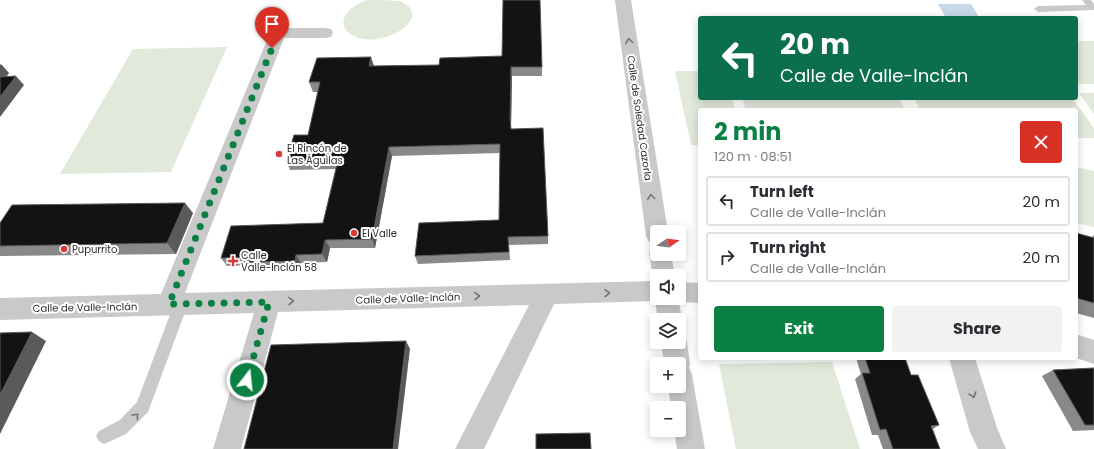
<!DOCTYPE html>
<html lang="en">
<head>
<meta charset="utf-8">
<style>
	:root { --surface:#fff; --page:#f2f2f3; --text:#2b2b33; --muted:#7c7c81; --line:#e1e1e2; --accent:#0b8043 }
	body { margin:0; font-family:Poppins,sans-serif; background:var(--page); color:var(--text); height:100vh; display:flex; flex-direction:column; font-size:15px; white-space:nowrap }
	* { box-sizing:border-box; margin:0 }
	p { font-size:13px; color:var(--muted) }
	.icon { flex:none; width:22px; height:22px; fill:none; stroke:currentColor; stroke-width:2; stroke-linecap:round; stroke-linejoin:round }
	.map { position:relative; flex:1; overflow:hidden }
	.drawer { position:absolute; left:698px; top:108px; width:380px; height:252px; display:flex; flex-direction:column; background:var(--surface); border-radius:4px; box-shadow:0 2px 10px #0003 }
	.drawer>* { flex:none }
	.banner { position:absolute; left:698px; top:16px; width:380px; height:84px; border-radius:4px; box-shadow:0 2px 10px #0003; background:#0b6e4f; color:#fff; overflow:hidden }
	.needle { width:26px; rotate:77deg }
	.fabs { position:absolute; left:650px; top:225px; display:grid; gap:8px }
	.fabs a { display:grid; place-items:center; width:36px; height:36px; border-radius:4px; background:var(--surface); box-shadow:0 2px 10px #0003; font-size:20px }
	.pin { position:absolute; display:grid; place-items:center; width:34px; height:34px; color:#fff; margin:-41px -17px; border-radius:50% 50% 50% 0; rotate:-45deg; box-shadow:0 0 4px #0007 }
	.pin .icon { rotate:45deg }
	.me { position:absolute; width:44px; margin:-22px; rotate:16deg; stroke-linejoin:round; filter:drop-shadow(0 0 3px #0008) }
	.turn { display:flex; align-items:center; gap:14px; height:84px; padding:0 16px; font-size:18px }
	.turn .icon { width:52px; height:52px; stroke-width:2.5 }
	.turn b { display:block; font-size:28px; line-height:34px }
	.round { display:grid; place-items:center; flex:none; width:42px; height:42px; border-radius:4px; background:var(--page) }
	.overview { display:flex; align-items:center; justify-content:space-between; height:68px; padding:0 16px }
	h1 { font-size:24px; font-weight:700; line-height:30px; color:var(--accent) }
	.action { display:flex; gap:8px; margin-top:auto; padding:8px 16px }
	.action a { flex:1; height:46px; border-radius:4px; background:var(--accent); color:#fff; font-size:16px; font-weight:700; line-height:46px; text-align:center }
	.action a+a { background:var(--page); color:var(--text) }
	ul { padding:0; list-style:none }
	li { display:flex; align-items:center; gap:12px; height:50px; margin:0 8px 6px; padding:0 8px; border:2px solid var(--line); border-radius:4px }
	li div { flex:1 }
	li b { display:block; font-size:15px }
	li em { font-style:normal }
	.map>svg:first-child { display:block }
</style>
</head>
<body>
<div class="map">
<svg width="1094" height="449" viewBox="0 0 1094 449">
	<rect width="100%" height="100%" fill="#fff"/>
	<!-- green -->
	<g fill="#e1e9da">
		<path d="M368 0C377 0 391 0 399 1 438 16 381 52 352 35 331 22 353 3 368 0Z"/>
		<rect x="1076" y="41" width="18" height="43"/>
		<path d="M227 47 171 172 60 174 133 49Z"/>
		<path d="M675 71H700V98H732L735 110H700V145H691Z"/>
		<path d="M1079 93H1094V114Z"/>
		<path d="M742 98H899L905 110H746Z"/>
		<path d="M914 98H1072L1094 128V138H1076V110H920Z"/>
		<path d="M1076 167 1094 171V227L1076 223Z"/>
		<path d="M832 362 860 449H736L719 364Z"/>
	</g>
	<!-- water -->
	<path fill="#c7d8e8" d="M938 4H971L979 17 945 16Z"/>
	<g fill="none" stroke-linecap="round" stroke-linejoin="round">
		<!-- lane -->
		<g fill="#c9c9c9" fill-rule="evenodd">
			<path d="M1082 0H1091L1094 4V10L1038 12 1034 9 1038 6 1086 5Z"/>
			<path d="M181 298 186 300 188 304 148 412 126 434 104 444 99 441 96 436 99 431 120 420 137 402 174 304 176 300Z"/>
		</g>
		<!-- street -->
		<g fill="#c9c9c9" fill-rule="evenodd">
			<path d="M615 0H631L668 232H657V245L649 242 646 236Z"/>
			<path d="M278 28H325L331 29 333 33 331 37 325 38H284L185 293 654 281 649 254 652 247 657 245V254H671L675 276H657V298H679V282L700 283V303L679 302 682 320 679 327V320H658L655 301 554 304 484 449H455L529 305 278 312 241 449H213L254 313 0 320V298L161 294 270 33 272 29Z"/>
			<path d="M679 332 683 334 687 342 690 364 689 367 692 375 705 449H677L674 430H679V408H671L668 386H679V364H664L661 342H679Z"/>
			<path d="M1076 334 1094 340V364L1076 358Z"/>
			<path d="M949 358H975L997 428 1006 449H978L970 432Z"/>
		</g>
	</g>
	<!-- wall -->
	<g fill="#898989">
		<path d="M374 66 542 67V76H512L511 125V129L548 236V244L509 245 510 260 418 264 415 256 499 220 500 153 392 156 375 248H330L327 262 301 263 300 269 255 270 251 265 227 266 221 258 323 223 336 169 290 170 286 161 308 135 318 92H313L309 82Z"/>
		<path d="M193 213 176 254 0 256V246Z"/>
		<path d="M1076 233 1092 237 1094 235V318L1076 313Z"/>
		<path d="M856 358H905L911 375 939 425 933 429 940 449H883L878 435H872L855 379 861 374Z"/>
		<path d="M1094 368V430L1073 431 1042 376 1053 370Z"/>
	</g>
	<!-- shaded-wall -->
	<g fill="#5a5a5a">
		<path d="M371 57 374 66H369Z"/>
		<path d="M1 64 9 73 0 86V65Z"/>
		<path d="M511 67 512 76 511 128 510 119Z"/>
		<path d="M16 76 24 85 0 117V97Z"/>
		<path d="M389 147 392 156 375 248 372 239Z"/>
		<path d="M185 203 193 213 176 254 167 243Z"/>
		<path d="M325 240 330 248 327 262 322 254Z"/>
		<path d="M296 255 301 263 300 269 295 261Z"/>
		<path d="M32 332 46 341 0 434V395Z"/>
		<path d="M406 341 410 349 398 449H393Z"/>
	</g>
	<!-- building -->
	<g fill="#131313" stroke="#5a5a5a">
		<path d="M503 0H540L542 67H511L510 119 511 129 543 128 548 236 508 237 509 252 415 256 419 223 499 220 500 144 389 147 372 239 325 240 322 254 296 255 295 261 249 262 251 257 221 258 231 226 323 223 338 160 286 161 294 135H308L320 82H309L317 58 371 57 369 66 439 65 440 58 502 56Z"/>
		<path d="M16 76 0 97V77Z"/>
		<path d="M185 203 167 243 0 246V223L12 205Z"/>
		<path d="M1076 233 1094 238V303L1076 298Z"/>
		<path d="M32 332 0 395V333Z"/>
		<path d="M406 341 393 449H244L271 345Z"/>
		<path d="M865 358H905L911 375H918L939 425 931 426 940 449H893L886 429 880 430 862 373H870Z"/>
		<path d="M1094 368V425H1085L1053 370Z"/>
		<path d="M590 433 591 449H536V434Z"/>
	</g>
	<!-- one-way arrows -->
	<defs><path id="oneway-chevron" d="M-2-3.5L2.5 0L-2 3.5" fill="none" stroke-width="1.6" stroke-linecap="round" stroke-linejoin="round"/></defs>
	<g stroke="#737373">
		<use href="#oneway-chevron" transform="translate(629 41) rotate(-98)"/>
		<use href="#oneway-chevron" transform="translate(651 197) rotate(-98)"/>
		<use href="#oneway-chevron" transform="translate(607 293) rotate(-2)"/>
		<use href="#oneway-chevron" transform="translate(477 296) rotate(-2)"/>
		<use href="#oneway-chevron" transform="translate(291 301) rotate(-2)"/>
		<use href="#oneway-chevron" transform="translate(973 395) rotate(73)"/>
		<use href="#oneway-chevron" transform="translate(136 416) rotate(-50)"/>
	</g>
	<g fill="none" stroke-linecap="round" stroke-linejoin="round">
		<!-- route -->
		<path stroke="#0b8043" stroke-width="7" stroke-dasharray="0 12.6" d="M247 380 269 302 169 304 272 48"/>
	</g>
	<!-- markers -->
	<g fill="#d83b39" stroke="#fff" stroke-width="1.5">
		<circle cx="279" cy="154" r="4"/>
		<circle cx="354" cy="233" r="4"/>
		<circle cx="64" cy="249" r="4"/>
		<path d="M231 255h4v4h4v4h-4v4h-4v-4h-4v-4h4z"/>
	</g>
	<g text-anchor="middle" stroke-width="4" stroke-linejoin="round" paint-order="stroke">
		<!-- street labels -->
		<g font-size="10" fill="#2c2c2c" stroke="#fff">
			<text transform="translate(640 118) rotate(82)" y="4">Calle de Soledad Cazorla</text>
			<text transform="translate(408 298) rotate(-2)" y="4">Calle de Valle-Inclán</text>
			<text transform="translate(85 307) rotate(-1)" y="4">Calle de Valle-Inclán</text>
		</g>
		<!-- poi labels -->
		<g font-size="10" fill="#2c2c2c" stroke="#fff" text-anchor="start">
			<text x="287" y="152">El Rincón de<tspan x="287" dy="12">Las Águilas</tspan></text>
			<text x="362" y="237">El Valle</text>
			<text x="72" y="253">Pupurrito</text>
			<text x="241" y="259">Calle<tspan x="241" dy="12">Valle-Inclán 58</tspan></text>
		</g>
	</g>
</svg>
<div class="fabs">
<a><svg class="needle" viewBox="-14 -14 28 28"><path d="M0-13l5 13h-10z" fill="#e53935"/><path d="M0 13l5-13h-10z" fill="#7c7c81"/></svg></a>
<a><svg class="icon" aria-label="sound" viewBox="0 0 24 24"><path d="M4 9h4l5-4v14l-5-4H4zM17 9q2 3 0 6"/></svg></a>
<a><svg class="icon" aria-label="layers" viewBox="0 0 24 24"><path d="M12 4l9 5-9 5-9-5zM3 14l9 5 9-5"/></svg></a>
<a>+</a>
<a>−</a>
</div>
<div class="pin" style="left:272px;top:48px;background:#d93025"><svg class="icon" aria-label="arrive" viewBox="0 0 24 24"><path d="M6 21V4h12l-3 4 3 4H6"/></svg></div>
<svg class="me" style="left:247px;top:380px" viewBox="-20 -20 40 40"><circle r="17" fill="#0b8043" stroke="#fff" stroke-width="3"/><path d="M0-11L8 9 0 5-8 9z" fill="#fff"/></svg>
<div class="banner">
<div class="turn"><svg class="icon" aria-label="left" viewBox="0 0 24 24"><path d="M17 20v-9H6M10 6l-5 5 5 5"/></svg><div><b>20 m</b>Calle de Valle-Inclán</div></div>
</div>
<section class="drawer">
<div class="overview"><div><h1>2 min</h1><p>120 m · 08:51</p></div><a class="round" style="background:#d93025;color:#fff"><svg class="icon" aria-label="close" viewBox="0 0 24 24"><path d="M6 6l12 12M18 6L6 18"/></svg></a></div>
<ul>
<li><svg class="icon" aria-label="left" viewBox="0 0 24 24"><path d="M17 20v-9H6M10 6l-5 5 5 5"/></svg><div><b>Turn left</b><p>Calle de Valle-Inclán</p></div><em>20 m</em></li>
<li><svg class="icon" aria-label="right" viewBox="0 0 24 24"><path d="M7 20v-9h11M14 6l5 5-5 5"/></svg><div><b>Turn right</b><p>Calle de Valle-Inclán</p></div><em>20 m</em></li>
</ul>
<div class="action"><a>Exit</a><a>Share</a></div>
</section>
</div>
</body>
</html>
